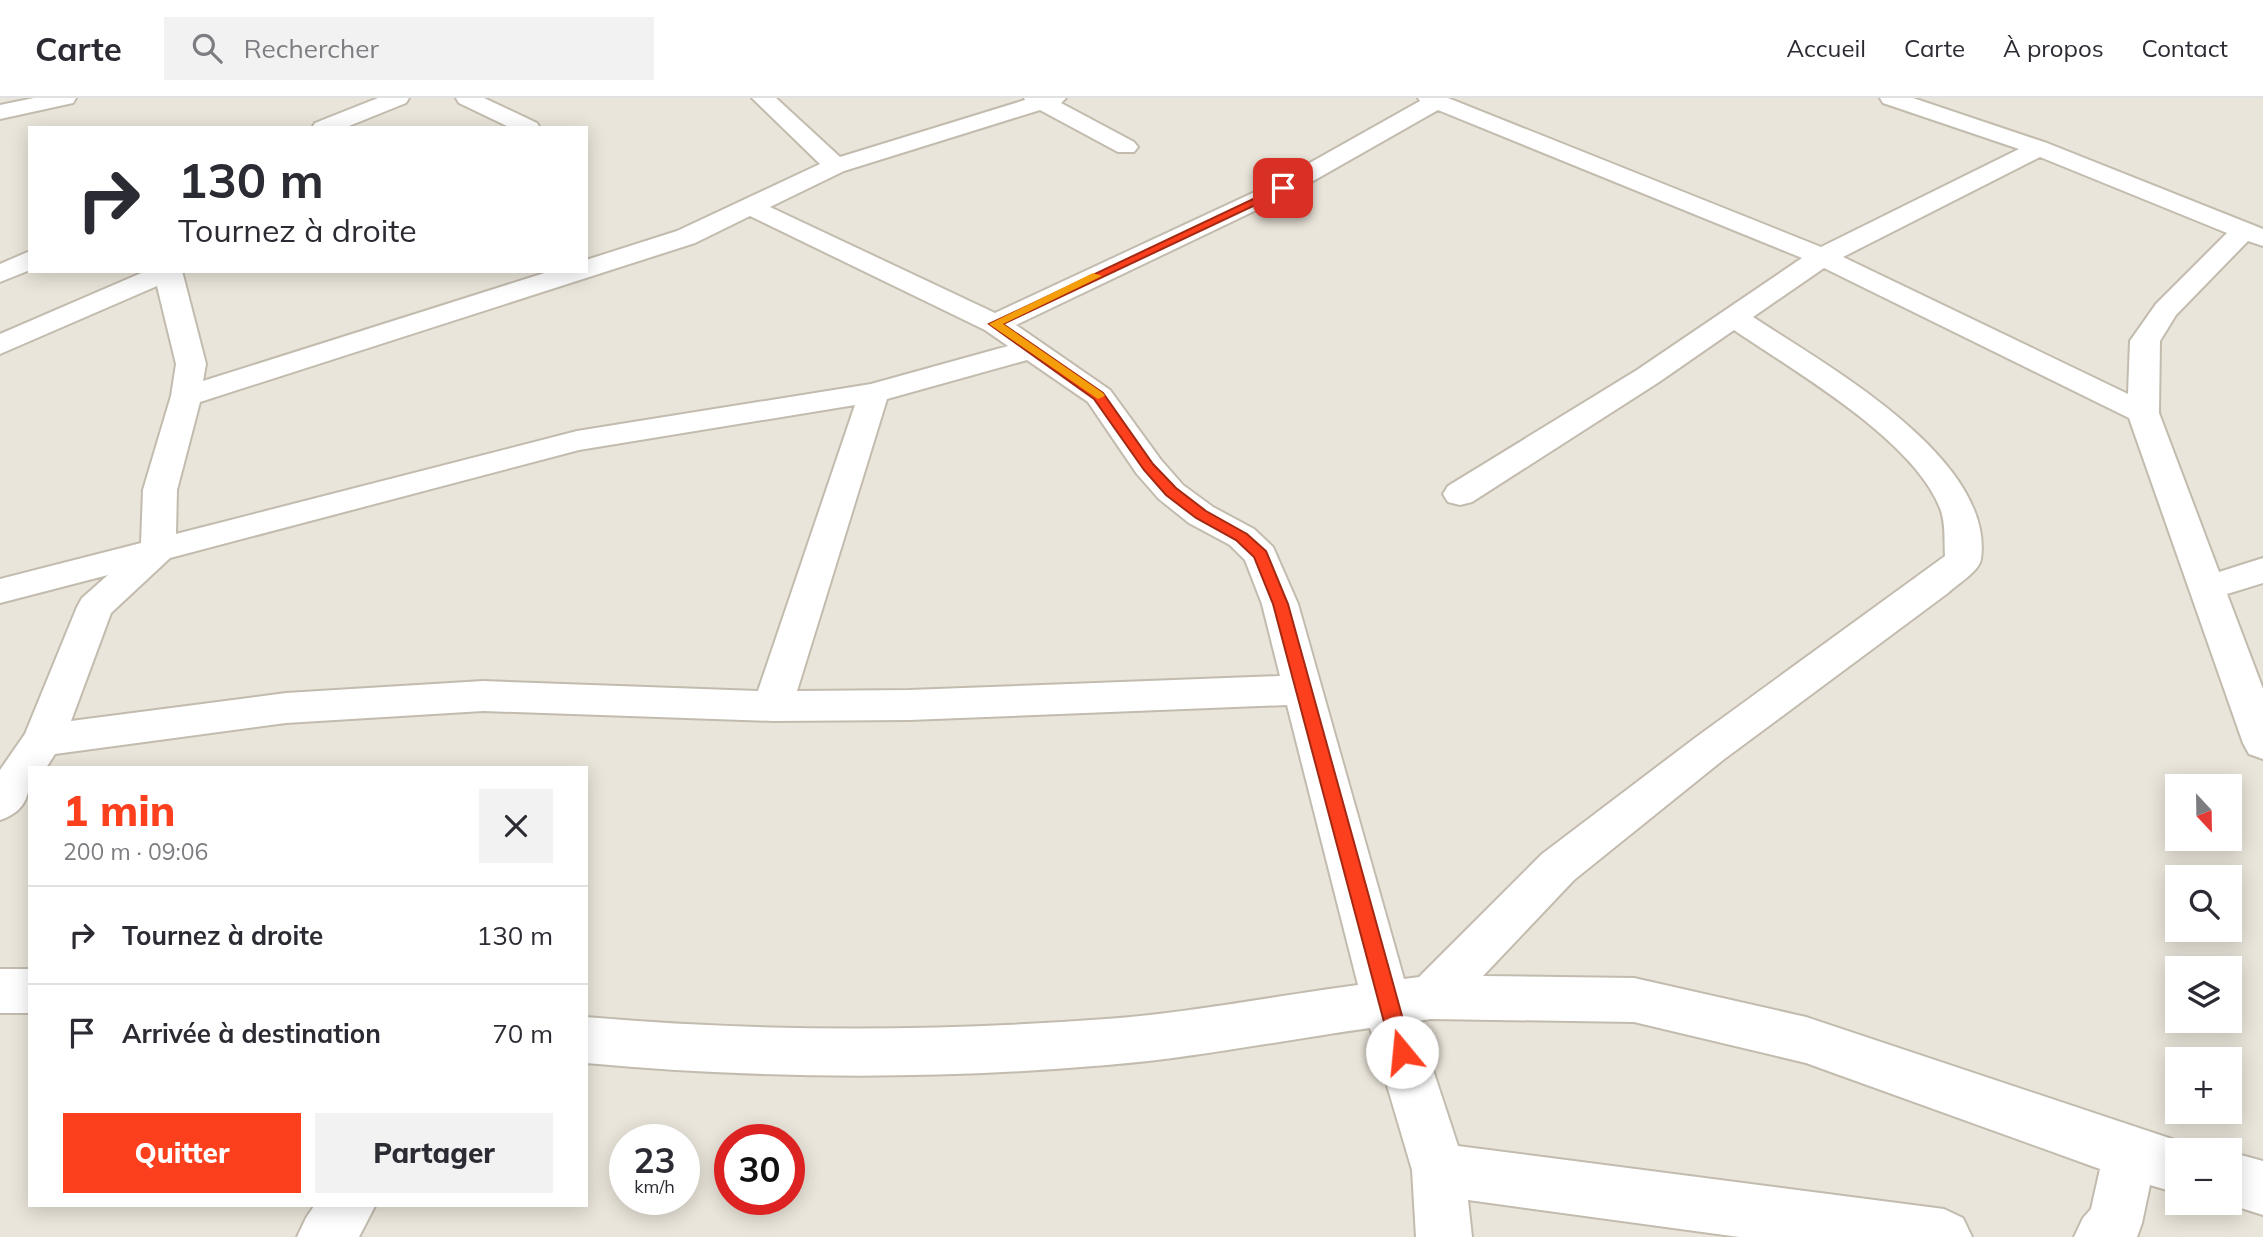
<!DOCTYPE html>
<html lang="fr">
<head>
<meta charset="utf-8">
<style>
	:root { --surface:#fff; --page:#f2f2f3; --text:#2b2b33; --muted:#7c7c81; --line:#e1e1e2; --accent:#fc3f1d }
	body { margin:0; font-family:Mulish,sans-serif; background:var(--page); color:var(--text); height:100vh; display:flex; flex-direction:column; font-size:26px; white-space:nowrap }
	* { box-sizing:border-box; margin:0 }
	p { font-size:23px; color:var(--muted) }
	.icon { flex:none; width:38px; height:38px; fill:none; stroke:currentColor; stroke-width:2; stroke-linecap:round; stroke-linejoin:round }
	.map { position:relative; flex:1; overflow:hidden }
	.sheet { position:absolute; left:28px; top:668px; width:560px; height:441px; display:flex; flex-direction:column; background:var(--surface); border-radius:0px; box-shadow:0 4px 18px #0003 }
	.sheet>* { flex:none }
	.top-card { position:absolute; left:28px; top:28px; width:560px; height:147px; border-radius:0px; box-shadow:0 4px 18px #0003; background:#fff; color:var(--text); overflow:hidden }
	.needle { width:46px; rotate:158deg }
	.buttons { position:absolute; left:2165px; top:676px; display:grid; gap:14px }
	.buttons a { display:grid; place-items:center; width:77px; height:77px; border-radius:0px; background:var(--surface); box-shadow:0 4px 18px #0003; font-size:35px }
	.speed { position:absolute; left:609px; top:1026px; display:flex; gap:14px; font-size:35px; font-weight:700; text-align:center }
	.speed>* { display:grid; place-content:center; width:91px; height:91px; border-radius:50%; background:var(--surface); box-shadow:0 4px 18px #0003; line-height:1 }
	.speed small { font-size:18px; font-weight:400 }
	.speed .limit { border:10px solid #d22; background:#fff; color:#111 }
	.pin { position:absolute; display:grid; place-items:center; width:60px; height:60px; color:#fff; margin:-30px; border-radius:14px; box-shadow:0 4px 10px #0006 }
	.me { position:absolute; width:77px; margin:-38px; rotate:343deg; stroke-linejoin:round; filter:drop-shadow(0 0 5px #0008) }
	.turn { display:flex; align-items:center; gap:24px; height:147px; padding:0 35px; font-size:32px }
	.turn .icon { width:91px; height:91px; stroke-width:2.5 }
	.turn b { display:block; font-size:49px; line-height:60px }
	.round { display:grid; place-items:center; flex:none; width:74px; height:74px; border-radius:0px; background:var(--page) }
	.head { display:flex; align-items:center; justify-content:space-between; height:119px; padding:0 35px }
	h1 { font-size:42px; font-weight:800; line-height:52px; color:var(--accent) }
	.action { display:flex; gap:14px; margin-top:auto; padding:14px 35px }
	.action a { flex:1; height:80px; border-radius:0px; background:var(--accent); color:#fff; font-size:28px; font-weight:800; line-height:80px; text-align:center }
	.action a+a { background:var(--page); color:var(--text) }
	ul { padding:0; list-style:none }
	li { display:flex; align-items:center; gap:21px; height:98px; padding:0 35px; border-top:2px solid var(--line) }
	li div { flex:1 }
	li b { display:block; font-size:26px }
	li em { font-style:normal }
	header { display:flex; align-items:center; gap:42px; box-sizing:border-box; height:98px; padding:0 35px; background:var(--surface); border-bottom:2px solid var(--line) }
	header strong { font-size:33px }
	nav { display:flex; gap:38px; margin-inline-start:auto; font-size:24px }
	.search { width:490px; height:63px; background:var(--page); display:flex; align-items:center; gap:18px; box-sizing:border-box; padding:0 24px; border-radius:0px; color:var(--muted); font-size:26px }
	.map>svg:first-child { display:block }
</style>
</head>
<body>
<header>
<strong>Carte</strong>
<div class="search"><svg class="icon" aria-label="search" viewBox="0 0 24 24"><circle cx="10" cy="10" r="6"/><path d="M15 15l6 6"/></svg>Rechercher</div>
<nav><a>Accueil</a><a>Carte</a><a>À propos</a><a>Contact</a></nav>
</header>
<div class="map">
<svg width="2263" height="1139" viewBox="0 0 2263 1139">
	<rect width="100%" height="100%" fill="#f6f3ec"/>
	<!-- residential -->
	<path fill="#eae5da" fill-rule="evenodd" d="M0 0H2263V1139H0ZM30 30H586V173H30ZM30 670H586V1108H30ZM2177 688H2230V740H2177ZM2177 779H2230V831H2177ZM2177 870H2230V922H2177ZM2177 961H2230V1013H2177ZM625 1041H684V1101H625ZM730 1041H789V1101H730ZM2177 1052H2230V1104H2177Z"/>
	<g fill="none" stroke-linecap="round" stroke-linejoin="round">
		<!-- minor casing -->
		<g stroke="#c2bbae" stroke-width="4">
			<g id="minor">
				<path d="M34 0H76L73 5 0 21V7Z"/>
				<path d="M378 0H409L406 5 344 30H312L315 25Z"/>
				<path d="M456 0H484L537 25 540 30H511L459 5Z"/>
				<path d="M752 0H776L840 59 1025 2 1024 0H1066L1061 5 1134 44 1138 49 1134 54H1118L1040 12 844 73 770 109 995 215 1274 85 1420 3 1418 0H1448L1821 149 2019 51 1883 5 1880 0H1913L2047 45 2263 131V148L2248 143 2176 217 2160 243 2159 315 2219 474 2263 460V485L2227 496 2263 591V661L2249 656 2243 645 2129 320 1824 170 1753 219C1824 266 1995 360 1981 461 1979 474 1957 486 1948 495L1723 662 1574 782 1483 878 1634 880 1806 919 2196 1049 2197 1052H2177V1095L2150 1087 2142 1125 2137 1139H2074L2083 1120 2091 1111 2100 1071 1806 965 1634 924 1431 921 1417 923 1458 1048 1944 1111 1963 1120 1972 1139H1739L1468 1102 1472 1139H1416L1412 1072 1370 930C1283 942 1195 960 1107 967 934 982 759 981 586 965V919C759 934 933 934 1106 921 1189 915 1275 898 1358 887L1287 607 909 622 773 623 483 613 286 625 55 656 46 670H30C30 696 27 713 0 722V672L25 636 77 509 82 500 108 477 0 505V481L141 445 143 392 171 298 176 266 157 188 0 256V236L146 173H182L206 266 203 283 551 173H586V162L677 133 820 66ZM1438 12 1802 160 1637 272 1448 388 1443 396 1448 404 1460 407 1472 404 1659 284 1734 232C1794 273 1913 341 1940 410 1946 425 1944 443 1945 458L1695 640 1542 756 1419 879 1404 881 1298 506 1273 449 1254 431 1213 409 1183 387 1161 362 1110 292 1016 227 1292 95ZM2040 59 2227 135 2156 206 2130 243 2128 296 1843 159ZM750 118 985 232 1008 248 871 286 577 333 176 436 177 392 200 304 695 145ZM1027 262 1088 304 1137 376 1159 401 1189 425 1230 447 1245 462 1262 506 1280 578 909 592 797 593 887 301ZM855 307 758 593 483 583 286 595 71 623 111 515 170 460 579 352Z"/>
				<path d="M30 153V172L0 184V166Z"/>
				<rect x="0" y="871" width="30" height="44"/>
				<path d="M2230 1054 2263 1063V1117L2222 1104H2230Z"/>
				<path d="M314 1108H375L359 1139H297L306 1120Z"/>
			</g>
		</g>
		<!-- minor -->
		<use href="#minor" fill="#fff" fill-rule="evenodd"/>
	</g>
	<!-- route -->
	<path fill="#fc3f1d" stroke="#a42913" stroke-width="2" d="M1283 87 1288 90 1287 92 1003 226 1103 295 1153 366 1176 390 1206 413 1247 436 1266 453 1288 506 1412 954 1409 960 1402 963 1395 960 1392 954 1273 506 1254 459 1236 442 1196 420 1166 397 1144 372 1094 301 989 226Z"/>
	<!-- slow -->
	<path fill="#f59e0b" d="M1093 175 1102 178 1003 226 1103 295 1105 298 1098 301 989 226Z"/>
</svg>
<div class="buttons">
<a><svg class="needle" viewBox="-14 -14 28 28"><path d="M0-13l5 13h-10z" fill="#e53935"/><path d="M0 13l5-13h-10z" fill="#7c7c81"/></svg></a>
<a><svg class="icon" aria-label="search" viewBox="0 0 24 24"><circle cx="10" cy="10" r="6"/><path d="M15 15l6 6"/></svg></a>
<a><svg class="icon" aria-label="layers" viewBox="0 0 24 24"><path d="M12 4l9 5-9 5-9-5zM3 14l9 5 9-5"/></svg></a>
<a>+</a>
<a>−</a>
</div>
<div class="speed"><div>23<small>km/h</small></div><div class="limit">30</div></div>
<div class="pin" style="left:1283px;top:90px;background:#d93025"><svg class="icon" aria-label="arrive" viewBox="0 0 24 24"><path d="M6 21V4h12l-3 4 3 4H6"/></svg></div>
<svg class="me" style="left:1402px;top:954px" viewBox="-20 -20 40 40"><circle r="19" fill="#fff"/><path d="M0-13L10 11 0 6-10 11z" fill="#fc3f1d"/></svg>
<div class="top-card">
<div class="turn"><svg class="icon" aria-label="right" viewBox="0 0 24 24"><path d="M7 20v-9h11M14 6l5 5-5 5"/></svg><div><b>130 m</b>Tournez à droite</div></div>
</div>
<section class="sheet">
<div class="head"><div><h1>1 min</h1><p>200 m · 09:06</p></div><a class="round"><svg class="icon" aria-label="close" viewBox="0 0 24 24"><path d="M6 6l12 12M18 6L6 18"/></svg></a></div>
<ul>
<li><svg class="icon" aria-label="right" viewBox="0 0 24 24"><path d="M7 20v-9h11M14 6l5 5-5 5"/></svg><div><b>Tournez à droite</b></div><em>130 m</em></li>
<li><svg class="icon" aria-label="arrive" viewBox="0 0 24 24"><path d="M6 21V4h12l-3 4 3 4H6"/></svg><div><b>Arrivée à destination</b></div><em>70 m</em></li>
</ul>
<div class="action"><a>Quitter</a><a>Partager</a></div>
</section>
</div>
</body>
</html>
